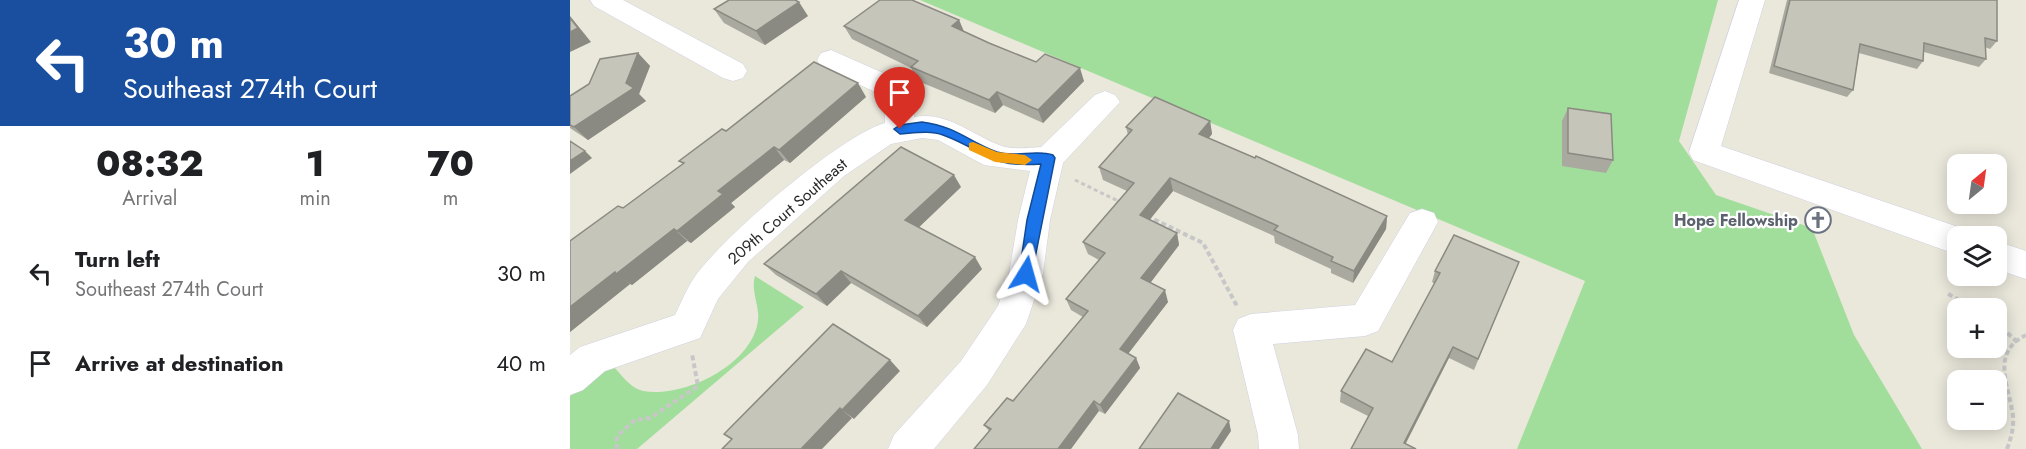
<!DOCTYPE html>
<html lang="en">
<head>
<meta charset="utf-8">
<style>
	:root { --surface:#fff; --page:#f6f6f6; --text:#202124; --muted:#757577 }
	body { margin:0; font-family:Jost,sans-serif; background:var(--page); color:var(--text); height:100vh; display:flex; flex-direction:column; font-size:22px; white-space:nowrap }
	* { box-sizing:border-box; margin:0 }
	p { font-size:20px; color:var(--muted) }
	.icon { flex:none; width:33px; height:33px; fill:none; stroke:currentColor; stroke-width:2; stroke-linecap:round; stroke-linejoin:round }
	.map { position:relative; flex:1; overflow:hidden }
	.sheet { display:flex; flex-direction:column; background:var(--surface); width:570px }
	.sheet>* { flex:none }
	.hud { background:#1a4fa0; color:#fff; overflow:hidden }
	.needle { width:39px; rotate:29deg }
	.fabs { position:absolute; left:1377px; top:154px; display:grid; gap:12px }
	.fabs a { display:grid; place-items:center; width:60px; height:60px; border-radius:12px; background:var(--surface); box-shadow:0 3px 15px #0003; font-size:30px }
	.pin { position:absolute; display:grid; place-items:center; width:51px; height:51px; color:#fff; margin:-62px -26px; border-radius:50% 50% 50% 0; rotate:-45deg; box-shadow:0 0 6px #0007 }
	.pin .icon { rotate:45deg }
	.me { position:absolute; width:66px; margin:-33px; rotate:8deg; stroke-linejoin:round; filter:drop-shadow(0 0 4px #0008) }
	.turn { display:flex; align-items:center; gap:21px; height:126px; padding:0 24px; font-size:27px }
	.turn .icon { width:78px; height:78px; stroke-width:2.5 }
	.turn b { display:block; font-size:42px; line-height:51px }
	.eta { display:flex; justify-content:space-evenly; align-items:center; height:102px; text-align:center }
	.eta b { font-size:36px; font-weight:800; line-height:42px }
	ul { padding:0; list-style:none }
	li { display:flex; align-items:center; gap:18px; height:90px; padding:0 24px }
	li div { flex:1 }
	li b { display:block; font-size:22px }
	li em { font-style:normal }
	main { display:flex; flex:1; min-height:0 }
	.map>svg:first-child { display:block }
</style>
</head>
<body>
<main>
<section class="sheet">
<div class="hud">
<div class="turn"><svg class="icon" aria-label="left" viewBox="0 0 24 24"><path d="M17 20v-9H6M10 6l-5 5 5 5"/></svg><div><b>30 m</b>Southeast 274th Court</div></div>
</div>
<div class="eta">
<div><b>08:32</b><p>Arrival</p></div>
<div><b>1</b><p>min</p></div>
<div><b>70</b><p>m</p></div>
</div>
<ul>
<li><svg class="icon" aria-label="left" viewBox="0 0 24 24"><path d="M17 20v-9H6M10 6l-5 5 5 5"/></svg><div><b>Turn left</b><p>Southeast 274th Court</p></div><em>30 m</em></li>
<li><svg class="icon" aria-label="arrive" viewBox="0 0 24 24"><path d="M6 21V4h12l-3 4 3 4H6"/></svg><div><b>Arrive at destination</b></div><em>40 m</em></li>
</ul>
</section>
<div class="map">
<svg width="1456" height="449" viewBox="0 0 1456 449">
	<rect width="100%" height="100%" fill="#eae7db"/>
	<!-- green -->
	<g fill="#a2de9b">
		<path d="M350 0H1148L1109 141 1146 195 1242 228 1284 335 1352 449H947L1015 281Z"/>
		<path d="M185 276 234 307 67 449H0V396L27 374 45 368C53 377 61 388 73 391 113 398 177 367 187 326 192 309 180 292 185 276Z"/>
	</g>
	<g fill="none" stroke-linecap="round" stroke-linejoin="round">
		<!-- minor casing -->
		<g stroke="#d1d1e1" stroke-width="1">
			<g id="minor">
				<path d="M20 0H53L173 64 177 71 173 78 163 81 153 78 24 6Z"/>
				<path d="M1169 0H1195L1151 146 1400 231 1403 237H1388V255L1123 160 1119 152Z"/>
				<path d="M261 50 338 84 342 91 344 117C376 111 401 134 429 145 441 150 458 148 471 147L525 95 535 91 545 95 550 102 493 163 480 220 473 274 456 324 417 385 364 449H318L324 435 391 361 428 306 439 274 448 220 460 171 414 165 368 140 352 138 321 144 274 176 178 262 148 299 130 338 35 371 13 390 0 395V355L10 347 105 315C111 303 116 290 124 278 150 239 271 135 315 123L314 96 251 67 247 60 251 53Z"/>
				<path d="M852 209 864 213 868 222 808 331 795 336 703 344 728 435 729 449H689L688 435 663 330 668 319 681 314 785 305 840 213Z"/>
				<path d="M1426 241 1456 251V279L1426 269Z"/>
			</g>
		</g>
		<!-- path-far1 -->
		<path stroke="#c7c7c7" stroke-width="3" stroke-dasharray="4 3" stroke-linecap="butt" d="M505 180 550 202"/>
		<!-- path -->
		<g stroke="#c7c7c7" stroke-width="4" stroke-dasharray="5 3" stroke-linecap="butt">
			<path d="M547 201 552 203"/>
			<path d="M577 216 633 243 667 306"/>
			<path d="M1378 294 1406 309"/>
			<path d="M1426 322 1447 342"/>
			<path d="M47 449V436L65 420 80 418 128 386 122 354"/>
			<path d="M1437 449C1441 438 1444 428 1443 416 1440 388 1419 353 1456 335"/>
		</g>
		<!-- minor -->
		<use href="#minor" fill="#fff" fill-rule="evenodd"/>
	</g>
	<!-- wall -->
	<g fill="#aaa9a0">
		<path d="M1217 0H1427V41L1420 49 1415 47 1416 59 1409 67 1354 52 1353 61 1347 69 1289 53 1283 90 1277 97 1199 73Z"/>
		<path d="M144 9 238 16 195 45 154 23Z"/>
		<path d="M389 20 394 32 419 43 514 81 473 123 433 105 425 113 348 81 341 68 282 39 274 26Z"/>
		<path d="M68 53 80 66 69 94 76 101 18 140 0 128V96Z"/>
		<path d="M296 97 220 163 214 160 161 203 165 207 121 243 117 241 62 285 60 284 0 332V241L53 208 113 164 109 161 156 131Z"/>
		<path d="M998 108 1043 160 1036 173 992 166V121Z"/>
		<path d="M640 121 642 134 638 139 817 216 816 229 783 283 761 273V269L705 243 704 236 603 191 579 220 607 233 609 245 580 283 598 302 558 354 566 358 570 368 535 414 529 411 419 431 414 425 443 401 513 317 501 310 496 299 529 260 518 254 513 242 557 191 533 180 529 167 558 135 556 127Z"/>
		<path d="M391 187 349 227 412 269 357 327 281 283 257 306 206 275 194 264Z"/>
		<path d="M949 262 904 370 879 358 781 449 798 416 770 402 771 391 822 362 865 284 862 282 865 271Z"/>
	</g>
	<!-- shaded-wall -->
	<g fill="#8b8a82">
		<path d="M229 2 238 16 195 45 186 31Z"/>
		<path d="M0 16 21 42 0 52Z"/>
		<path d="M389 20 395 34 382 26Z"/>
		<path d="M68 53 80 66 69 94 76 101 18 140 4 127Z"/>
		<path d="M510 68 514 81 473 123 468 110Z"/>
		<path d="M288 83 296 97 220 163 209 150Z"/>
		<path d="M427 92 433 105 425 113 419 100Z"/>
		<path d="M640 121 642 134 630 148 629 134Z"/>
		<path d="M204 147 214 160 161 203 165 207 121 243 107 231 148 191Z"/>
		<path d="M15 151 22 158 0 174V161Z"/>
		<path d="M384 175 391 187 344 232 335 220Z"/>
		<path d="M600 178 603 191 573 228 570 215Z"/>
		<path d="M817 216 816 229 783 283 784 271Z"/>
		<path d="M104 229 117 241 62 285 46 274Z"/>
		<path d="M607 233 609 245 575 290 571 278Z"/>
		<path d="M405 257 412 269 357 327 348 316Z"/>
		<path d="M271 271 281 283 257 306 246 294Z"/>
		<path d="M45 272 60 284 0 332V307Z"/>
		<path d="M595 290 598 302 554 359 550 349Z"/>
		<path d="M883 347 879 358 833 449 834 443Z"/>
		<path d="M566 358 570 368 535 414 530 405Z"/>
		<path d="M320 360 330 371 284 419 272 410Z"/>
		<path d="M524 401 529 411 501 449H488Z"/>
		<path d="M270 408 282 418 252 449H231Z"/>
		<path d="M659 421 661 431 649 449H641Z"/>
	</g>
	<!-- building -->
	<g fill="#c6c5ba" stroke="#8b8a82" stroke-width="1.5">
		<path d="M159 0H225L229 2 186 31 144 9Z"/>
		<path d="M310 0H342L389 20 382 26 419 43 466 62 475 54 510 68 468 110 427 92 419 100 341 67 348 61 274 26Z"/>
		<path d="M1220 0H1427V41L1415 38 1416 59 1354 43 1353 61 1290 44 1283 90 1204 66Z"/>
		<path d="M0 18 8 28 0 32Z"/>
		<path d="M68 53 56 83 64 88 4 127 0 125V96L19 84 30 59Z"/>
		<path d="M244 62 288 83 209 150 204 147 148 191 153 194 107 231 104 229 46 274 45 272 0 307V241L48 206 53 208 114 163 109 161 152 129 156 131Z"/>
		<path d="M585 97 640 121 629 134 685 158 686 156 817 216 784 271 761 261 763 257 704 230 708 226 600 178 570 215 607 233 571 278 595 290 550 349 566 358 530 405 524 401 488 449H404L421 429 414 425 437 398 443 401 518 311 496 299 535 253 513 242 564 183 529 167 562 130 556 127Z"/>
		<path d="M998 108 1041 114 1043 160 998 153Z"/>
		<path d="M0 141 15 151 0 161Z"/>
		<path d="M331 147 384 175 335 220 405 257 348 316 271 271 246 294 194 264Z"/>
		<path d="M884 235 949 262 908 359 883 347 834 443 846 449H781L803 408 771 391 796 349 822 362 870 273 865 271Z"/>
		<path d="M263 324 320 360 272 410 270 408 231 449H152L162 439 154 434Z"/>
		<path d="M608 393 659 421 641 449H569Z"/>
	</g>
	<!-- route -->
	<path fill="#1a73e8" stroke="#114b97" stroke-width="1.5" d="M352 122C388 127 397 141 427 152 445 158 466 149 483 155L485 158 461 278 456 280 449 274 457 220 471 164C419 168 416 151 373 135 360 130 344 133 330 134L324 129 330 125Z"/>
	<!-- slow -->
	<path fill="#f59e0b" d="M403 142 427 152 455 155 462 160 455 165 425 162 399 150V143Z"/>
	<!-- icons -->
	<defs>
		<g id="church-ring" transform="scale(1.35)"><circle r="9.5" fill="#fff" stroke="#6b7280" stroke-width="1.5"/><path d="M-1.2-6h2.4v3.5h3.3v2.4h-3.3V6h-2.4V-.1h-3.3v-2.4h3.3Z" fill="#6b7280"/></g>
	</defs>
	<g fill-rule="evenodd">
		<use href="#church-ring" x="1248" y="220"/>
	</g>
	<g text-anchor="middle" stroke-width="4.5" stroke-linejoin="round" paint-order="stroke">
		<!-- street labels -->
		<g font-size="16" fill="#292929" stroke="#fff">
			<text transform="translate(217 211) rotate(-41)" y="6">209th Court Southeast</text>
		</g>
		<!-- worship labels -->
		<g font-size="16" font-weight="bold" fill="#5b616d" stroke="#fff" text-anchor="end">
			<text x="1228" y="226">Hope Fellowship</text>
		</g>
	</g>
</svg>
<div class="fabs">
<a><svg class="needle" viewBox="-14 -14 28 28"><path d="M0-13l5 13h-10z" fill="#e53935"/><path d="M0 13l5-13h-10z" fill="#757577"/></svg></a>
<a><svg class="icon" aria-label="layers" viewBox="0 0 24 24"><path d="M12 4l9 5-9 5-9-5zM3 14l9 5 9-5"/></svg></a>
<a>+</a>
<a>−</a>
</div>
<div class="pin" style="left:330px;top:129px;background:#d93025"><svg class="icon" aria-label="arrive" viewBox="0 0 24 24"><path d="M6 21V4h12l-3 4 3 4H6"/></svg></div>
<svg class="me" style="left:456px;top:274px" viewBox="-20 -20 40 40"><path d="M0-17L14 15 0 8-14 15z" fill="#1a73e8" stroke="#fff" stroke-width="4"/></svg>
</div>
</main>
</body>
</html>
